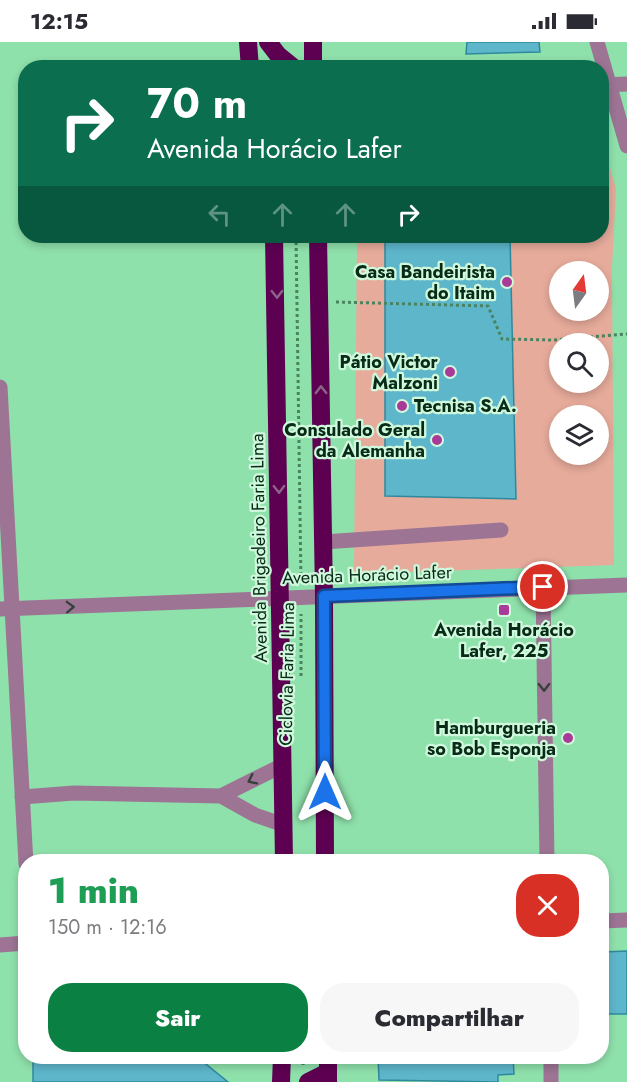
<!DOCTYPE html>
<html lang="pt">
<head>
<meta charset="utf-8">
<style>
	:root { --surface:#fff; --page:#f7f7f7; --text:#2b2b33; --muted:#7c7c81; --accent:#0b8043 }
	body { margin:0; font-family:Jost,sans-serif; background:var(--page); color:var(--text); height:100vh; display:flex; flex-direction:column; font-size:22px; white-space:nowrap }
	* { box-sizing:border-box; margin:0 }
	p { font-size:20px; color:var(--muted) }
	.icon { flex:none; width:33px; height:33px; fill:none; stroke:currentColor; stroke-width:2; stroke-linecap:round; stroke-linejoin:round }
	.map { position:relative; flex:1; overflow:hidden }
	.panel { position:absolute; left:18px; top:812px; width:591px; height:210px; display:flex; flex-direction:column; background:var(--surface); border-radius:24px; box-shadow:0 3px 9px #0003 }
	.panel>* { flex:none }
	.hud { position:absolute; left:18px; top:18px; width:591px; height:183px; border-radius:24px; box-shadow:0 3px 9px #0003; background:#0b6e4f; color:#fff; overflow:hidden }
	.needle { width:39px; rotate:14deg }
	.tools { position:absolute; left:549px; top:219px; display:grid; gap:12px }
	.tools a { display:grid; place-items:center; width:60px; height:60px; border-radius:50%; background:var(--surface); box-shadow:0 3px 9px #0003; font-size:30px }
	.pin { position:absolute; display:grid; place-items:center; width:51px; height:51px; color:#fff; margin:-26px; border:3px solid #fff; border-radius:50%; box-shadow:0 2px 6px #0007 }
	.me { position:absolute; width:66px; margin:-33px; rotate:0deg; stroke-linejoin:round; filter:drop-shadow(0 0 4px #0008) }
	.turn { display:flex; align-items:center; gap:21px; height:126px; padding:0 30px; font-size:27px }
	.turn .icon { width:78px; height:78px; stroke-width:2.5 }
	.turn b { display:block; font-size:42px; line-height:51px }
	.lanes { display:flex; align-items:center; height:57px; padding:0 30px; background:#0003; justify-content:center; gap:30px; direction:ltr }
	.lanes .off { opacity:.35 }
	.round { display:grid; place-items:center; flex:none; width:63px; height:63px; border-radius:24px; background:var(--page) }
	.summary { display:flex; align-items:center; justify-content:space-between; height:102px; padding:0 30px }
	h1 { font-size:36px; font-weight:800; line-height:45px; color:#1e9e55 }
	.button { display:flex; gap:12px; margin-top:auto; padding:12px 30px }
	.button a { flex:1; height:69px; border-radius:24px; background:var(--accent); color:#fff; font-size:24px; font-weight:800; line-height:69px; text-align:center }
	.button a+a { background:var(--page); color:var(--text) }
	.status { display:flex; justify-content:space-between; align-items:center; height:42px; padding:0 30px; background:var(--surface); direction:ltr }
	.status svg { height:16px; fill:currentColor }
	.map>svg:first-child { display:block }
</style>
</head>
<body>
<div class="status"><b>12:15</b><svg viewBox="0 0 49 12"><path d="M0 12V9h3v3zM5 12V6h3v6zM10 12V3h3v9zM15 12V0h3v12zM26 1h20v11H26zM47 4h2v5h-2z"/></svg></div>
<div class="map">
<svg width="627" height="1040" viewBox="0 0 627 1040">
	<rect width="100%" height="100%" fill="#8fe1ac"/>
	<!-- green -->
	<path fill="#e6ab9b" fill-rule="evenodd" d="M602 98 616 147 612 226 614 523 354 532 357 194H385V453L516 457 510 194H602ZM560 230H598V268H560ZM560 302H598V340H560ZM560 374H598V412H560Z"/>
	<!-- building -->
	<g fill="#5eb6cb" stroke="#2f899d" stroke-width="1.5">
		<path d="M467 0H539L540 10 466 12Z"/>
		<path d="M385 194H510L516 457 385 454Z"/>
		<path d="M627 909V972H602V910Z"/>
		<path d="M33 1014H196L228 1040H33Z"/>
		<path d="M378 1014H513L514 1032 498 1033V1040L379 1038Z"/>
	</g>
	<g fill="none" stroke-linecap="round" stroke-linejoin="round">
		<!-- path -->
		<g stroke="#49835f" stroke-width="3" stroke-dasharray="3 3" stroke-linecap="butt">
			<path d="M296 194 301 541"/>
			<path d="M336 260 488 264 502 297 554 298 627 292"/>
			<path d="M301 634V572"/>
			<path d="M303 1014V1023"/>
		</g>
		<!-- minor -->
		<g stroke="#9d7494" stroke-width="15">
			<path d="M597 0 627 104"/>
			<path d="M602 43 627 42"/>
			<path d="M0 345 26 822"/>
			<path d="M323 500 501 488"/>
			<path d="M543 545 547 819"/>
			<path d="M0 567 627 543"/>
			<path d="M221 754 283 723"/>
			<path d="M22 755 74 751 221 754 255 773 284 783"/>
			<path d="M602 879 627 878"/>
			<path d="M0 903 26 901"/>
			<path d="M551 1014V1040"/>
		</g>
		<!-- highway -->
		<g stroke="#5e0052" stroke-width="18">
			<path d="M248 0 250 26"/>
			<path d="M268 0 278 13 294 26"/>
			<path d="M313 0V26"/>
			<path d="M274 194 284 819"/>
			<path d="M318 194 324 554 325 819"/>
			<path d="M328 1014V1040"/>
			<path d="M281 1040 282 1014"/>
			<path d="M308 1040 328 1030"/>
		</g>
	</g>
	<!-- one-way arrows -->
	<defs><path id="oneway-chevron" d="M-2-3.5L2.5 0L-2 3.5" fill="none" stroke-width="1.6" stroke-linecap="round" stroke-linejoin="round" transform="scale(1.5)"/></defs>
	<g stroke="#8c6389">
		<use href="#oneway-chevron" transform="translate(277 252) rotate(89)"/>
		<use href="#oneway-chevron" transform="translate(321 348) rotate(-91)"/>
		<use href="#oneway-chevron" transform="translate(279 447) rotate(89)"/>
	</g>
	<g stroke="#34413c">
		<use href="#oneway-chevron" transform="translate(70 565) rotate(-2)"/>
		<use href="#oneway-chevron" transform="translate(544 645) rotate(89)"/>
		<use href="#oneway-chevron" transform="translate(252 738) rotate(154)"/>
	</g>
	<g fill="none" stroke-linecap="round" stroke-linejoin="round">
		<!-- route casing -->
		<g stroke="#114b97" stroke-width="15">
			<path id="route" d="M325 750 324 554 543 545"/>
		</g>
		<!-- route -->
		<use href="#route" stroke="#1a73e8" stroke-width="10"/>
	</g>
	<!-- markers -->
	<g fill="#aa3a97" stroke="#d0f8dc" stroke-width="2">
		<circle cx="507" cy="240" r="6"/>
		<circle cx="450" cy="330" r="6"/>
		<circle cx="402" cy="364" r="6"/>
		<circle cx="437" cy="398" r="6"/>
		<rect x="498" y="562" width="12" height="12" rx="3"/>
		<circle cx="568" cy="696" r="6"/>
	</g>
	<g text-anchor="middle" stroke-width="4.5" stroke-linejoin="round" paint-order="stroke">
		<!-- poi labels -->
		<g font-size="18" font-weight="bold" fill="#072b17" stroke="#d0f8dc" text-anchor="end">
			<text x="495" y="236">Casa Bandeirista<tspan x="495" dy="21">do Itaim</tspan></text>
			<text x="438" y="326">Pátio Victor<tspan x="438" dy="21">Malzoni</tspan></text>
			<text x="414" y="370" text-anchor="start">Tecnisa S.A.</text>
			<text x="425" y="394">Consulado Geral<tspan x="425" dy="21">da Alemanha</tspan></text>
			<text x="504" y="594" text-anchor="middle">Avenida Horácio<tspan x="504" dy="21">Lafer, 225</tspan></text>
			<text x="556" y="692">Hamburgueria<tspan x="556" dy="21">so Bob Esponja</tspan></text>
		</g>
		<!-- street labels -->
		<g font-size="18" fill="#072b17" stroke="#d0f8dc">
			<text transform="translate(259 506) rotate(-91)" y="6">Avenida Brigadeiro Faria Lima</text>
			<text transform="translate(367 533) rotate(-2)" y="6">Avenida Horácio Lafer</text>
			<text transform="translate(287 632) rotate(-89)" y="6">Ciclovia Faria Lima</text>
		</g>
	</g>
</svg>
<div class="tools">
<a><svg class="needle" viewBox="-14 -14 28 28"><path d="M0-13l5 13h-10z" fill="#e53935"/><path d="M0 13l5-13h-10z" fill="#7c7c81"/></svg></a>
<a><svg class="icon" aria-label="search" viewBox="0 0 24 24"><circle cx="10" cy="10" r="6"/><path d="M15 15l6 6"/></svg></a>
<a><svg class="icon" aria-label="layers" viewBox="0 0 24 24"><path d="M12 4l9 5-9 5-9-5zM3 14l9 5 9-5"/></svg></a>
</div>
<div class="pin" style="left:543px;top:545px;background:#d93025"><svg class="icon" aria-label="arrive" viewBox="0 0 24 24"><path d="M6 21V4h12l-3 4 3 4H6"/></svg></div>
<svg class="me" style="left:325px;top:750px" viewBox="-20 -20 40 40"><path d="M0-17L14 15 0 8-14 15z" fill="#1a73e8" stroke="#fff" stroke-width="4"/></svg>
<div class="hud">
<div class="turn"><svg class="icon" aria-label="right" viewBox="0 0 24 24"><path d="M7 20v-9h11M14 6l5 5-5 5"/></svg><div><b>70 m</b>Avenida Horácio Lafer</div></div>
<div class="lanes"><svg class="icon off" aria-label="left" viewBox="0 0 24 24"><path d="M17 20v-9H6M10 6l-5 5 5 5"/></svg><svg class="icon off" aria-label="ahead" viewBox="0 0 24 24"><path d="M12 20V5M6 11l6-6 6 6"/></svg><svg class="icon off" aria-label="ahead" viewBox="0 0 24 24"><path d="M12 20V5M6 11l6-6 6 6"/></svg><svg class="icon" aria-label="right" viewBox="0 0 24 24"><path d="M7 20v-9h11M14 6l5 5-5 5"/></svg></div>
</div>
<section class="panel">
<div class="summary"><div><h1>1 min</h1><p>150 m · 12:16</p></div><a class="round" style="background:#d93025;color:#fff"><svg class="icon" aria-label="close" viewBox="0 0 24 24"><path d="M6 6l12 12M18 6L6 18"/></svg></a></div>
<div class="button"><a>Sair</a><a>Compartilhar</a></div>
</section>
</div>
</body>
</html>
